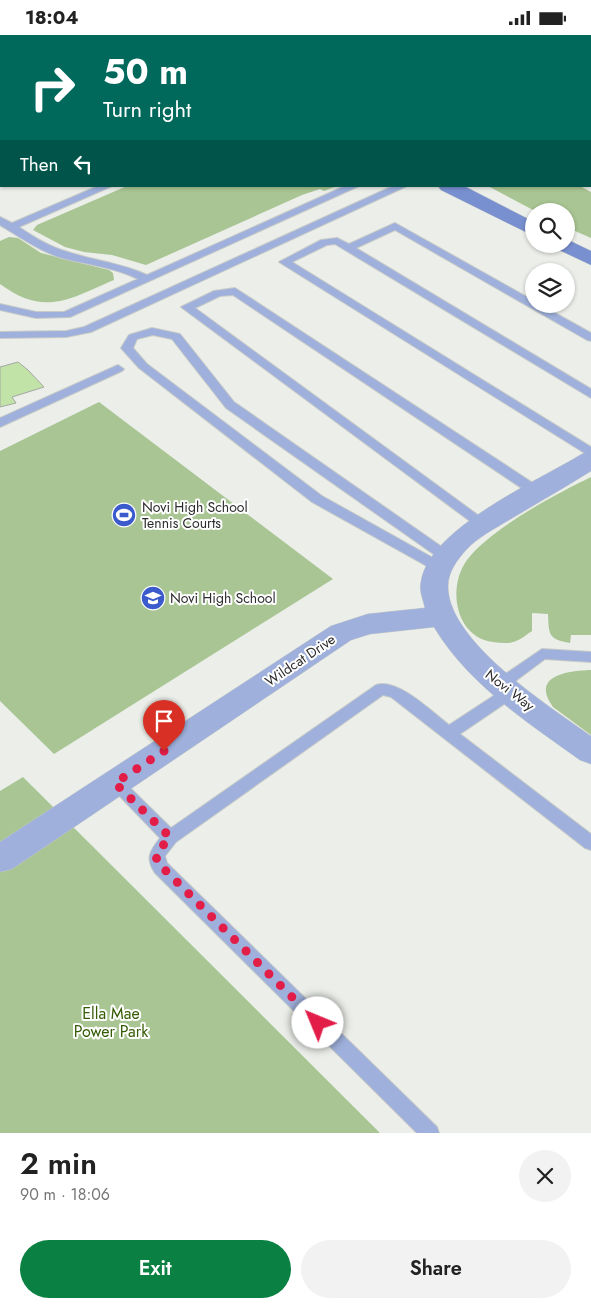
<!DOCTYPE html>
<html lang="en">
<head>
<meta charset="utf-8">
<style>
	:root { --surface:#fff; --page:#f2f2f2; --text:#222; --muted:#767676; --accent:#0b8043 }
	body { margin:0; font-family:Jost,sans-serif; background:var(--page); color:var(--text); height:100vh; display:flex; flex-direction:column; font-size:19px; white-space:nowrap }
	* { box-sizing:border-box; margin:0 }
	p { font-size:16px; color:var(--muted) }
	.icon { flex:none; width:28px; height:28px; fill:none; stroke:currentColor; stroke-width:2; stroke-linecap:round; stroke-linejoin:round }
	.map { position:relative; height:1098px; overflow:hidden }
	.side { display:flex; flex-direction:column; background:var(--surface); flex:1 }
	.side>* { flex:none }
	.guide { position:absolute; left:0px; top:0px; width:591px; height:152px; box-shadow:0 1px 4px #0004; background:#00695c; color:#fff; overflow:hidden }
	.tools { position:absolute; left:525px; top:168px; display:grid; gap:10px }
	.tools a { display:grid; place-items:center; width:50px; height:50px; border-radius:50%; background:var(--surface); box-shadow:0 1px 4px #0004; font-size:25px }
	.pin { position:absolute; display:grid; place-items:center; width:42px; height:42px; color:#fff; margin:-51px -21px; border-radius:50% 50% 50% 0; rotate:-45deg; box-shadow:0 0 5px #0007 }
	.pin .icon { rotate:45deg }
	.me { position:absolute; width:55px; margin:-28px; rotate:315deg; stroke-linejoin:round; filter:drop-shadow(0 0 4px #0008) }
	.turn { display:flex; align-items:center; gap:18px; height:105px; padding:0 20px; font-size:22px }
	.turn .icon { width:65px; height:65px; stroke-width:2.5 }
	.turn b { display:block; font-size:35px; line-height:42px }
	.then { display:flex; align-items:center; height:48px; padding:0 20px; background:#0003; gap:10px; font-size:19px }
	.round { display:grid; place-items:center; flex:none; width:52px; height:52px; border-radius:26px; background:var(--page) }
	.overview { display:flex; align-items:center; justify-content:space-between; height:85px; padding:0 20px }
	h1 { font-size:30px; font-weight:600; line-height:38px }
	.action { display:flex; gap:10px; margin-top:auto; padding:10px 20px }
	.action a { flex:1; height:58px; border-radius:30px; background:var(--accent); color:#fff; font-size:20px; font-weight:600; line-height:58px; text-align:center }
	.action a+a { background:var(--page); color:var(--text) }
	.status { display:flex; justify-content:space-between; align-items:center; height:35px; padding:0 25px; background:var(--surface); direction:ltr }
	.status svg { height:14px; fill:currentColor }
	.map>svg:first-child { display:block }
</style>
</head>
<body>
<div class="status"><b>18:04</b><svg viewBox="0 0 49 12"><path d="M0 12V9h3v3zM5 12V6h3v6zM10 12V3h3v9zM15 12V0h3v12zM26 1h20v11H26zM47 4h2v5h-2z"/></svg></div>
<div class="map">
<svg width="591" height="1098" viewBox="0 0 591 1098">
	<rect width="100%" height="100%" fill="#ebeee9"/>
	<!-- green -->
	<g fill="#a9c593">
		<path d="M127 151H337L324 156 320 154 302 160 146 230 112 220 84 217 65 212 33 195 37 190Z"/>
		<path d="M488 151H580L591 157V203L566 192V176H535Z"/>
		<path d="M9 202 18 203 41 218 109 235 113 238 114 245C69 264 45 282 0 249V206Z"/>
		<path d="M99 367 333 544 54 719 0 666V416Z"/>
		<path d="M591 442V600H571L570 608C548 604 549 600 548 579L532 578V596C527 599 522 604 516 606 509 609 501 608 493 607 455 602 447 552 467 525 490 494 556 459 591 442Z"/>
		<path d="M591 635V700L553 672C530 640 568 636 591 635Z"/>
		<path d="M23 742 380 1098H0V756Z"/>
	</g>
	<!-- building -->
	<path fill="#c2e3a8" stroke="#a5a7a3" d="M18 327 28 335 44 352 12 362 16 368 0 372V332Z"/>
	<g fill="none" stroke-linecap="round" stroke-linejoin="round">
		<!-- lane casing -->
		<g stroke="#c8cbc7" stroke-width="2">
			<g id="lane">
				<path d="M98 151H112L19 192C35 203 50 212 68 217 95 226 121 228 147 240L345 151H359L70 282 36 283 0 275V269L36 277H64L138 244C114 232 88 230 62 223 39 216 20 202 0 190V182L12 188Z"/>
				<path d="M393 151H407L91 297 66 302 0 303V297L66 296 84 292Z"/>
				<path d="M395 188 534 266V269H539L591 298V306L587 305 395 195 356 213 591 354V363L335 209 327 210 292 227 591 412V422L279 227 321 205 337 203 349 209Z"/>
				<path d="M235 253 542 454 543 457 542 460H532L233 260 220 261 195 273 490 489 483 493 478 492 181 272 214 256Z"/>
				<path d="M152 293 180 299 234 367 452 519 454 522 452 525H442L226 373 172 304 153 300 137 304 133 313 147 329 322 461 444 529 446 532 444 535H434L312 467 139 333 121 313 129 300Z"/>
				<path d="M118 330 124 334 122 336 0 392V383Z"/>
				<path d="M542 614 591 617V627L545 624 506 653H516L518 657 516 661 460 699 591 799V815L585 813 391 662 383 660 176 807 165 821 167 828 437 1092 439 1098H417L155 838C145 823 150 816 160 803L107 748 109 744 115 742 121 744 171 793 376 650C398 643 432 677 449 690L504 654H495L493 650 495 646Z"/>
			</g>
		</g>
		<!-- street casing -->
		<g stroke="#c8cbc7" stroke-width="1">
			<path id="street" d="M591 417V436C564 453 537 468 509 485 494 494 478 502 466 515 457 525 448 537 448 551 447 606 550 672 591 701V729L580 725C527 687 468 649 434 592L370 599 351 605 12 834 0 837V807L331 591 368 579 425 573C423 564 419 556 421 547 429 493 538 446 582 419Z"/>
		</g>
		<!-- secondary casing -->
		<g stroke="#c8cbc7" stroke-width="1">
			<g id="secondary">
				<path d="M142 0H162L163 1H143Z"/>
				<path d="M438 151H464L534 187V201L441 155Z"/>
				<path d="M566 204 591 216V230L555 213 551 209H566Z"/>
			</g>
		</g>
		<!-- lane -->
		<use href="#lane" fill="#9eb0db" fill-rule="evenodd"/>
		<!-- street -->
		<use href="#street" fill="#9eb0db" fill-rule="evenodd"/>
		<!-- secondary -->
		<use href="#secondary" fill="#7890d0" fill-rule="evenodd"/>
	</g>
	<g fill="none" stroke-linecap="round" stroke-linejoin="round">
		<!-- route -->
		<path stroke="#e11d48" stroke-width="9" stroke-dasharray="0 16.2" d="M164 716 115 748 170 802 156 819 157 827 318 988"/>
	</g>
	<!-- icons -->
	<defs>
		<g id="stadium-disc" transform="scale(1.25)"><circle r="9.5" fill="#3b5bcd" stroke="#fff"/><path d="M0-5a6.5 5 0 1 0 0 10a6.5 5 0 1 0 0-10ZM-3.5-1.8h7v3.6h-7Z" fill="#fff"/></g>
		<g id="school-disc" transform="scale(1.25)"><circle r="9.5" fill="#3b5bcd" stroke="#fff"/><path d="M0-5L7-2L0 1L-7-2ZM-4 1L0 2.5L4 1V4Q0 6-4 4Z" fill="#fff"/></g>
	</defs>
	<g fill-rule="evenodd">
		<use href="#stadium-disc" x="124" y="480"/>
		<use href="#school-disc" x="153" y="563"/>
	</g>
	<g text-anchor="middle" stroke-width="4" stroke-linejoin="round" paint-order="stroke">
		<!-- poi labels -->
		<g font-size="14" fill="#2a2b2a" stroke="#fff" text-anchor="start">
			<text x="142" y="477">Novi High School<tspan x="142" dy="16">Tennis Courts</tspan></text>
			<text x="170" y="568">Novi High School</text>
		</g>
		<!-- street labels -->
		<g font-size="14" fill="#2a2b2a" stroke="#fff">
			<text transform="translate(300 625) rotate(-34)" y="5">Wildcat Drive</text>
			<text transform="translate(510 655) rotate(38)" y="5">Novi Way</text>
		</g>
		<!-- near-park labels -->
		<g font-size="16" fill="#355b04" stroke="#fff">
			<text x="111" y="984">Ella Mae<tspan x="111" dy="18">Power Park</tspan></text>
		</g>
	</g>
</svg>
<div class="tools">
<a><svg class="icon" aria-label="search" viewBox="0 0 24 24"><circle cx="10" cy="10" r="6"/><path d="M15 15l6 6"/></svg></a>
<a><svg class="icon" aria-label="layers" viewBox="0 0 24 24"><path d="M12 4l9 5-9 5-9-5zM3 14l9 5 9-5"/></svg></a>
</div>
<div class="pin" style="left:164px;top:716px;background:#d93025"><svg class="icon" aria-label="arrive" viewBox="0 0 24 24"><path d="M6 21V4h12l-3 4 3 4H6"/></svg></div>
<svg class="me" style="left:318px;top:988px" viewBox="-20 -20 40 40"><circle r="19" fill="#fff"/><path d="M0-13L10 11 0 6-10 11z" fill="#e11d48"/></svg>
<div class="guide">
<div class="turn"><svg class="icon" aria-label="right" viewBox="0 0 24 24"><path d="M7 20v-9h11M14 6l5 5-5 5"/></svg><div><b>50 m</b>Turn right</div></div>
<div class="then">Then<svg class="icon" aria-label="left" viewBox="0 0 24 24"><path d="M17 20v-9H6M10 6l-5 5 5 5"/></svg></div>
</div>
</div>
<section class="side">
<div class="overview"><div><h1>2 min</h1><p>90 m · 18:06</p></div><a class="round"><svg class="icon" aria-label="close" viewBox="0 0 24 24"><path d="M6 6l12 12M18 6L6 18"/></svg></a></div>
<div class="action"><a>Exit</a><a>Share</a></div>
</section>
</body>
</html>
